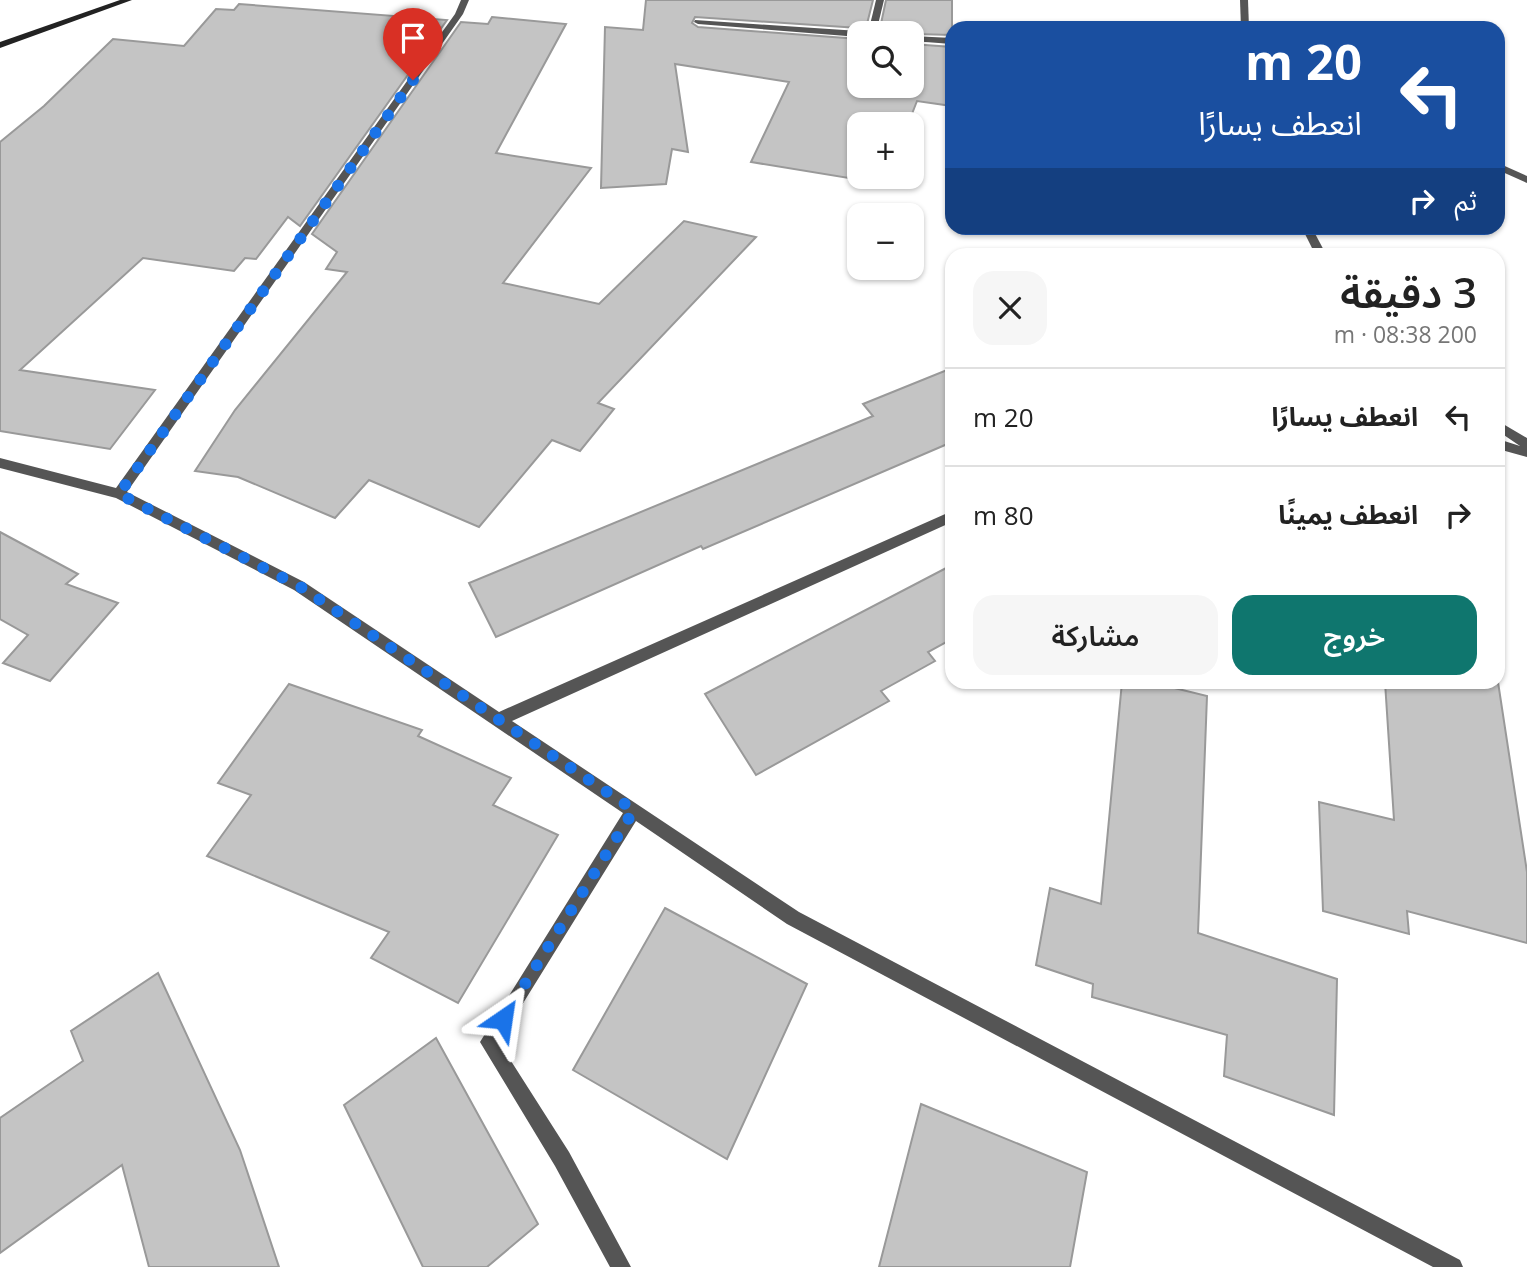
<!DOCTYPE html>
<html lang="ar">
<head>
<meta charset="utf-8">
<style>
	:root { --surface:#fff; --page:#f6f6f6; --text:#222; --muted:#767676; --line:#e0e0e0; --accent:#0f766e }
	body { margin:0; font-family:"Open Sans","Noto Sans Arabic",sans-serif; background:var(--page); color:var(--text); direction:rtl; height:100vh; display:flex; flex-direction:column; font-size:26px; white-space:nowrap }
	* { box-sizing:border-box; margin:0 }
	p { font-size:23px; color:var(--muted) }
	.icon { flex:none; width:38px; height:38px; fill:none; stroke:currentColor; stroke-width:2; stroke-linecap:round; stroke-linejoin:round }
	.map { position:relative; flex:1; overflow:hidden; direction:ltr }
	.side { position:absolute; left:945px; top:248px; width:560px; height:441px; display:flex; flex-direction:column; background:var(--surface); border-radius:21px; box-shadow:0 2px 5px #0004; direction:rtl }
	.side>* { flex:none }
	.top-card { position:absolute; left:945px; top:21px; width:560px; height:214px; border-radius:21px; box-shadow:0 2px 5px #0004; direction:rtl; background:#1a4fa0; color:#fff; overflow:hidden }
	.buttons { position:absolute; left:847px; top:21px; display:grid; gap:14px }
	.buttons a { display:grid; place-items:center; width:77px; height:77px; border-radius:14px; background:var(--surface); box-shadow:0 2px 5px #0004; font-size:35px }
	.pin { position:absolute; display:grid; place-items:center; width:60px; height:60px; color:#fff; margin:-72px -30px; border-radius:50% 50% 50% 0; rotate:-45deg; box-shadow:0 0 7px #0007 }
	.pin .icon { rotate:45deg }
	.me { position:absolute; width:77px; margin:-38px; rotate:32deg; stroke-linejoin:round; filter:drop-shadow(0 0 5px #0008) }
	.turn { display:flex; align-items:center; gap:24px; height:147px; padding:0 28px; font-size:32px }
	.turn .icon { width:91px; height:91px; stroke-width:2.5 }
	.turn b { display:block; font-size:49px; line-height:60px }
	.then { display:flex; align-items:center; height:66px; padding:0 28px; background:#0003; gap:14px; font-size:26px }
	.round { display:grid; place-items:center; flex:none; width:74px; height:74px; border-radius:21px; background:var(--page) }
	.head { display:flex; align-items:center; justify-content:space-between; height:119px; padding:0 28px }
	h1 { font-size:42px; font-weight:600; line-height:52px }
	.primary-button { display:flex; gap:14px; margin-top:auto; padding:14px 28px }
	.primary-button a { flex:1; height:80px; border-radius:21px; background:var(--accent); color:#fff; font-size:28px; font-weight:600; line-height:80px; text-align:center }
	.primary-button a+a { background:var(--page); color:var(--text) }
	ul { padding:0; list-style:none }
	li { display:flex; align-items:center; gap:21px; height:98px; padding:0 28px; border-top:2px solid var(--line) }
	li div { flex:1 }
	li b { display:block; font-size:26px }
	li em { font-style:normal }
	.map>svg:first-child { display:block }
</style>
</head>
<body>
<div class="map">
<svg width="1527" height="1267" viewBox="0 0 1527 1267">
	<rect width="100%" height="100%" fill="#fff"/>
	<!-- building -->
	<g fill="#c4c4c4" stroke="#999" stroke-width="2">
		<path d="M646 0H873L865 32 859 28 695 17 692 23 698 27 859 39V86H912V44L952 47V106L917 101 908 124H859V177H888L885 184 751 162 789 82 675 64 688 152 672 149 666 184 601 188 605 27 643 30Z"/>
		<path d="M886 0H952V35L879 33Z"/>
		<path d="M239 4 447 20 300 226 288 217 256 259 245 258 234 271 143 258 20 370 155 390 110 449 0 431V142L44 106 113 39 184 46 216 9 234 10Z"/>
		<path d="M492 17 566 24 496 153 591 168 503 283 599 304 684 221 756 237 598 403 614 409 580 451 552 440 479 527 369 480 335 518 238 477 195 471 235 410 347 272 326 269 337 252 312 234 461 22 488 24Z"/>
		<path d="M952 368V442L703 549 701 546 496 637 469 583 873 416 863 404Z"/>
		<path d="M0 532 78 574 66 584 118 603 50 681 3 663 28 635 0 619Z"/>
		<path d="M952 565V639L928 652 935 661 881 691 889 701 756 775 705 694Z"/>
		<path d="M1122 682H1150L1207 696 1198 933 1337 979 1334 1115 1224 1076 1227 1035 1092 997 1093 984 1036 965 1050 888 1101 904Z"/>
		<path d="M1385 682H1498L1527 872V943L1407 911 1409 934 1323 911 1319 802 1394 820Z"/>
		<path d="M289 684 422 730 418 736 511 778 493 805 558 835 458 1003 371 958 389 932 207 856 251 795 218 783Z"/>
		<path d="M665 908 807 984 727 1159 573 1070Z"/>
		<path d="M158 973 240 1150 279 1267H149L122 1165 0 1253V1118L83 1061 71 1031Z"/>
		<path d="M436 1038 538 1224 487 1267H423L344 1105Z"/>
		<path d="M921 1104 1087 1172 1070 1267H879Z"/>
	</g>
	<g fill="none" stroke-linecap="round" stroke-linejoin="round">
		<!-- minor -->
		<g fill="#555" fill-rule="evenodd">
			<path d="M461 0H469L463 14 127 492 304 582 499 712 952 511V522L512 721 799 912 1460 1260 1463 1267H1433L787 924 636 821 499 1042 569 1152 631 1267H610L555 1166 480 1042 623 813 294 590 116 498 0 468V458L116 488 455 14Z"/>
			<path d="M876 0H884L876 33H868Z"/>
			<path d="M1240 0H1248L1249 28H1241Z"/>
			<path d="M695 20 859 31 863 33H859V37L698 24 694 22Z"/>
			<path d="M912 36 952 38V44L912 41Z"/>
			<path d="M1498 163 1527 176V183L1498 170Z"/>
			<path d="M1302 228H1312L1327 256H1316Z"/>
			<path d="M1498 421 1527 438V457L1498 449V439L1520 446 1498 431Z"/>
		</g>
		<!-- secondary -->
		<path fill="#222" fill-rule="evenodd" d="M120 0H132L0 48V42Z"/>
	</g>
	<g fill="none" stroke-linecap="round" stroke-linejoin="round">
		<!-- route -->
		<path stroke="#1a73e8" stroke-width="12" stroke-dasharray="0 21.6" d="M413 80 119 494 299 586 634 810 503 1019"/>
	</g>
</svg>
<div class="buttons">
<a><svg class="icon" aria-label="search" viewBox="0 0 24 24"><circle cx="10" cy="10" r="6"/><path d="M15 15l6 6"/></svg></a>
<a>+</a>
<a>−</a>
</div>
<div class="pin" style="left:413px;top:80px;background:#d93025"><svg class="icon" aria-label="arrive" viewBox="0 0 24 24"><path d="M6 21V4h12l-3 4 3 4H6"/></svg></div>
<svg class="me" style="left:503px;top:1019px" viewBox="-20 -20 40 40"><path d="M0-17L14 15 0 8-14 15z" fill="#1a73e8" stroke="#fff" stroke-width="4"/></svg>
<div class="top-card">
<div class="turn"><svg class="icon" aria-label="left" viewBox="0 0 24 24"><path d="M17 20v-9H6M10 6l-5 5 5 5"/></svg><div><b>20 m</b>انعطف يسارًا</div></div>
<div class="then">ثم<svg class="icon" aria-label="right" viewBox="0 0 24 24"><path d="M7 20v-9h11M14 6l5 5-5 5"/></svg></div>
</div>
<section class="side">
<div class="head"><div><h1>3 دقيقة</h1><p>200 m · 08:38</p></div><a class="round"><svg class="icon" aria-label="close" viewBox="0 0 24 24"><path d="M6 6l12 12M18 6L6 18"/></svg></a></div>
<ul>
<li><svg class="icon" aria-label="left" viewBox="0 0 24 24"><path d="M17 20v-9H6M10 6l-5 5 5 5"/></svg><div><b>انعطف يسارًا</b></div><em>20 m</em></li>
<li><svg class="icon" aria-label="right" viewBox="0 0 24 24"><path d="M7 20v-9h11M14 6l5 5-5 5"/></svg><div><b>انعطف يمينًا</b></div><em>80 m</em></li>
</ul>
<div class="primary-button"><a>خروج</a><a>مشاركة</a></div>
</section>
</div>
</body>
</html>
